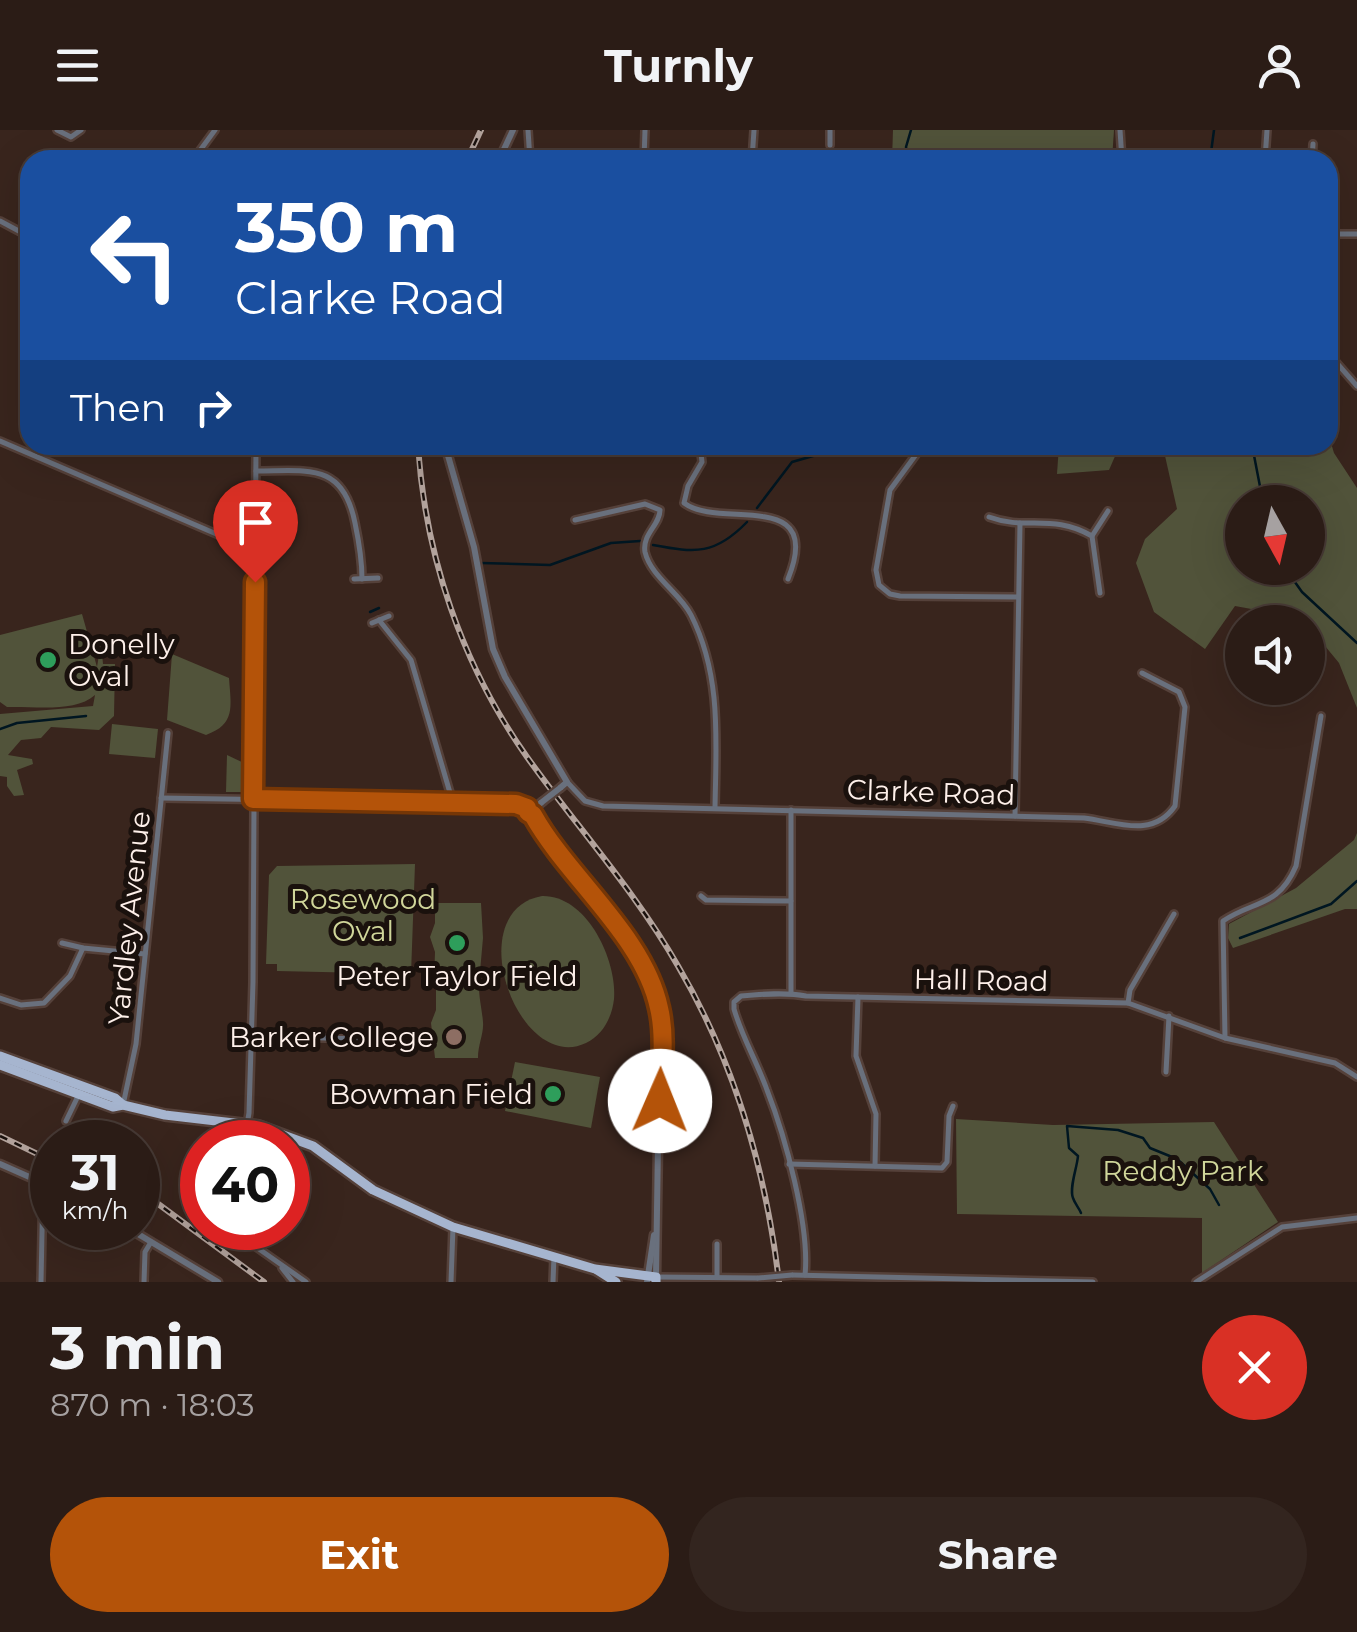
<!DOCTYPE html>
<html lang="en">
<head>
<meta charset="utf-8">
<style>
	:root { --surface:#2b1c16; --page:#33251f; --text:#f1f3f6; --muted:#a6a1a1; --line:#473a35; --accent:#b45309 }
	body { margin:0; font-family:Montserrat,sans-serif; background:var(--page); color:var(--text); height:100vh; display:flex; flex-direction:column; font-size:38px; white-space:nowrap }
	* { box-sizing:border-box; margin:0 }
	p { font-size:32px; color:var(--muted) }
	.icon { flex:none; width:55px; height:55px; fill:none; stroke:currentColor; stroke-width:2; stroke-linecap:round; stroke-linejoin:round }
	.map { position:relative; height:1152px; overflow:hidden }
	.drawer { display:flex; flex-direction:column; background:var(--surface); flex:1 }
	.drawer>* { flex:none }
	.top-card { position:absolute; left:20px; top:20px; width:1318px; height:305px; border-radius:30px; box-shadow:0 10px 40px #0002,0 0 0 2px var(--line); background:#1a4fa0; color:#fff; overflow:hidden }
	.needle { width:65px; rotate:172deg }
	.buttons { position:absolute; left:1225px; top:355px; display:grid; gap:20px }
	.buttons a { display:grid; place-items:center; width:100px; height:100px; border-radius:50%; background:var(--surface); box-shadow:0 10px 40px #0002,0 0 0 2px var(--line); font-size:50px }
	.speed { position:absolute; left:30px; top:990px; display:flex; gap:20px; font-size:50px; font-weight:700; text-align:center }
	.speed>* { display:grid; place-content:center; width:130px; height:130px; border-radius:50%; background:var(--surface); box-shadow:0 10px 40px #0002,0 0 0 2px var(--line); line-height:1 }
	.speed small { font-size:25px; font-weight:400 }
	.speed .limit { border:15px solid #d22; background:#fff; color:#111 }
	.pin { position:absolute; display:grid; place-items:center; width:85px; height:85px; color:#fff; margin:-102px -42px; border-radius:50% 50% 50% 0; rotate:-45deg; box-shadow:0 0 10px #0007 }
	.pin .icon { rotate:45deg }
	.me { position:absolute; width:110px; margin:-55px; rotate:1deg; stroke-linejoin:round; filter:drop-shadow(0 0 8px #0008) }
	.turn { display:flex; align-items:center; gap:35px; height:210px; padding:0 50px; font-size:45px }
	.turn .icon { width:130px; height:130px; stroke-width:2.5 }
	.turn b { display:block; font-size:70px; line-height:85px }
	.then { display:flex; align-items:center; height:95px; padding:0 50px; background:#0003; gap:20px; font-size:38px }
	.round { display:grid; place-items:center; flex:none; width:105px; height:105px; border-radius:52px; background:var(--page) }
	.headline { display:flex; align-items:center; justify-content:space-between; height:170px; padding:0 50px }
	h1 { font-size:60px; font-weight:700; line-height:75px }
	.action { display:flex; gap:20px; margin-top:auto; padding:20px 50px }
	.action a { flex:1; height:115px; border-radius:60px; background:var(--accent); color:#fff; font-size:40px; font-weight:700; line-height:115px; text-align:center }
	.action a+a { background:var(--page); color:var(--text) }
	header { display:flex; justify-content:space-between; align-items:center; height:130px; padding:0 50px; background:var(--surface); font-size:45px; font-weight:700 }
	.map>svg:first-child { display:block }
</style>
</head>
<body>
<header><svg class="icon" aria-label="menu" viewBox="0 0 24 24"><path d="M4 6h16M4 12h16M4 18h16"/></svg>Turnly<svg class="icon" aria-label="person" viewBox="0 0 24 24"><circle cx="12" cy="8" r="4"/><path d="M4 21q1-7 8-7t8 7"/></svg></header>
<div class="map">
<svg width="1357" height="1152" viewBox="0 0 1357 1152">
	<rect width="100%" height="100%" fill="#39251d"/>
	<!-- green -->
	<g fill="#51533a" fill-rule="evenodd">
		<path d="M893 0H1114L1112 30H892Z"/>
		<path d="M1328 303 1334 323 1357 358V578L1339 533 1302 488 1235 476 1205 519 1154 482 1136 433 1145 409 1177 379 1163 317 1160 315H1328ZM1242 372H1308V438H1242Z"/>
		<path d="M1059 315H1120L1109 340 1057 344Z"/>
		<path d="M82 484 97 537 101 513 103 534H115L114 586 99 600 51 597 41 608 21 610 8 625 32 629 33 634 17 640 24 665 14 666 7 656V647L0 646V584L93 576 95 565C75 583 35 576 7 577L0 572V505Z"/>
		<path d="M172 524 229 548C231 577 236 594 206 605L167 590Z"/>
		<path d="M112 594 158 599 155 628 109 624Z"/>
		<path d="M227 625 246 634V662H226Z"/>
		<path d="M1357 703V779H1345L1233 818 1228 808 1229 794 1296 758 1354 710Z"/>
		<path d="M415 734 411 844 277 841V834H266L269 745 277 736Z"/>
		<path d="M542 766C587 765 617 830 614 869 612 887 603 905 586 913 518 945 459 781 542 766Z"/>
		<path d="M435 773H481L483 808 479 853 434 852 435 822 430 807 435 793Z"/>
		<path d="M436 856H479C479 869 482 879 483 892 484 903 478 915 478 928H435L431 893 436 880Z"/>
		<path d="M515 932 600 947 591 998 505 981Z"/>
		<path d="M956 989 1053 995 1214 992 1278 1092 1202 1143V1088L957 1084Z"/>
	</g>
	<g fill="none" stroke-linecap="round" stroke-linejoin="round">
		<!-- stream -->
		<g stroke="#001621" stroke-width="2.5">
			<path d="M908 30 906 17 911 0"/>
			<path d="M1210 30 1214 0"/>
			<path d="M1252 315 1263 372"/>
			<path d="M757 378 792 332 834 320 840 315"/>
			<path d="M653 415C696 423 715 425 747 392"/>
			<path d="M481 433 550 435 611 413 640 411"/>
			<path d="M1285 438 1302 462 1357 513"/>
			<path d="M370 482 379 478"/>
			<path d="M0 599 17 593 86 586"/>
			<path d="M1240 808 1331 774 1357 751"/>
			<path d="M1081 1083C1079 1078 1075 1074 1073 1068 1069 1058 1077 1038 1078 1026L1069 1018 1067 996 1118 1000 1143 1008 1150 1018 1177 1029 1210 1059 1219 1075"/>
		</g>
		<!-- minor casing -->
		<g stroke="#55413a" stroke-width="10">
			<g id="minor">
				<path d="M57 0 71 7 81 0"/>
				<path d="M528 0 530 30"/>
				<path d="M1120 0 1122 30"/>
				<path d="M830 15V0"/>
				<path d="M193 30 215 0"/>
				<path d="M644 30 645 0"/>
				<path d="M752 30 754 0"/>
				<path d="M1265 30 1267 0"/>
				<path d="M1312 30 1313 14"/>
				<path d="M0 91 30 107"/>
				<path d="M1328 104H1357"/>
				<path d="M1328 223 1357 256"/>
				<path d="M0 311 256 421"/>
				<path d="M700 315 702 332 688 356 684 373C720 400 825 357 788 449"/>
				<path d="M923 315 890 360 876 440 879 455 890 464 900 466 1018 467"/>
				<path d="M256 341C308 341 343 332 355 393 359 412 362 430 362 449"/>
				<path d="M989 387C1027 401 1052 383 1092 406L1100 463"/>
				<path d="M575 390 645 374 660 380C660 395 642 404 645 422 651 447 680 463 691 485 722 546 716 612 715 678"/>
				<path d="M1092 406 1108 381"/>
				<path d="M354 449 378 448"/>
				<path d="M379 490 411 530 453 673"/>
				<path d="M372 493 389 486"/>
				<path d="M567 652 585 671 603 676 1084 688C1117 692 1152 709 1175 676L1185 577 1179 562 1142 543"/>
				<path d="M161 668 516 674 527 677"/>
				<path d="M791 680V862"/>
				<path d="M1015 686 1020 393"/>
				<path d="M701 766 706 770 791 771"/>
				<path d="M62 813 83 818 145 824"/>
				<path d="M858 867 856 926 876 984 875 1036"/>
				<path d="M0 868 21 875 44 873 70 846 83 818"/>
				<path d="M1128 873 1130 860 1174 784"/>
				<path d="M252 906 397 910"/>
				<path d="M1225 908 1223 791C1254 770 1278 778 1296 736L1321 586"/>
				<path d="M1166 942 1169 886"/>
				<path d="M123 975 136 914 168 603"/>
				<path d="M66 991 80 962"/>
				<path d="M244 1012 249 983 253 852 256 315"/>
				<path d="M789 1034 942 1038 947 1032 949 986 953 976"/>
				<path d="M242 1098 249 1112 306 1152"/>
				<path d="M282 1138 293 1152"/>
				<path d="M792 1145 1093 1152"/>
				<path d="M805 1145C810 1096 785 1006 767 960 757 932 742 907 734 879V872L741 866C762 864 786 862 806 866L1128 873 1225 908 1335 933 1357 947"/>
				<path d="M656 1147 758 1148"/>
				<path d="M717 1147V1114"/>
				<path d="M41 1152 43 1053"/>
				<path d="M144 1152 145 1122 151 1112"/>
				<path d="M451 1152 453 1097"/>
				<path d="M553 1152 554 1126"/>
				<path d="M1196 1152 1282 1097 1357 1088"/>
			</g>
		</g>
		<!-- tertiary casing -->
		<g stroke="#55413a" stroke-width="11">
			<g id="tertiary">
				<path d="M499 30 513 0"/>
				<path d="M445 315 474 417 493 519 505 547 567 652 560 658"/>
				<path d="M536 677 535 684H528L529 676 536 677 542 672"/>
				<path d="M533 685 639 829 660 882 656 1147"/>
				<path d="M0 1034 52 1057"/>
				<path d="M128 1098 218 1152"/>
				<path d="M647 1152 654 1105"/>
			</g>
		</g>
		<!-- primary casing -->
		<g stroke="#55413a" stroke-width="14">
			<g id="primary">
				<path d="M0 926 115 968 123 975"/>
				<path d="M0 935 113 977 123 975 165 985 259 996 313 1016 373 1060 453 1097 595 1139 656 1147V1152"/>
				<path d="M597 1140 616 1152"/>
			</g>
		</g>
		<!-- minor -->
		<use href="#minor" stroke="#69707d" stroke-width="5"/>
		<!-- tertiary -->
		<use href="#tertiary" stroke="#69707d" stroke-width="6"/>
		<!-- primary -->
		<use href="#primary" stroke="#a6b5cf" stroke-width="9"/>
		<!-- rail casing -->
		<g stroke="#b3a39c" stroke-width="6">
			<g id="rail">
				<path d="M467 30 481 0"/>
				<path d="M418 315C425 426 462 535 527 627 577 697 635 761 678 836 735 933 766 1041 779 1152"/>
				<path d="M0 1006 52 1031"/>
				<path d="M138 1059 264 1152"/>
			</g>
		</g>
		<!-- rail -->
		<use href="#rail" stroke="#1a110d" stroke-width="2.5" stroke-dasharray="8" stroke-linecap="butt"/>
		<!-- minor-bridge casing -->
		<g stroke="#55413a" stroke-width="10" stroke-linecap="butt">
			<path id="minor-bridge" d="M758 1148 792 1145"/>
		</g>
		<!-- tertiary-bridge casing -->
		<g stroke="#55413a" stroke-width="11" stroke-linecap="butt">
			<path id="tertiary-bridge" d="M542 672 560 658"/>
		</g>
		<!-- minor-bridge -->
		<use href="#minor-bridge" stroke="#69707d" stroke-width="5"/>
		<!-- tertiary-bridge -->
		<use href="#tertiary-bridge" stroke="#69707d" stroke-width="6"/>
	</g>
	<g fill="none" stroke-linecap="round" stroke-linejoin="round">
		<!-- route casing -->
		<g stroke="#753606" stroke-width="25">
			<path id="route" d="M255 452 253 669 516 674 527 678 528 682 533 685C568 748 644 806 659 878 666 907 661 942 660 971"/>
		</g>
		<!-- route -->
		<use href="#route" stroke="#b45309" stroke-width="18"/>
	</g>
	<!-- markers -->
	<g fill="#2e9e5b" stroke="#1a110d" stroke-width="4">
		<circle cx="48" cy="530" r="10"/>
		<circle cx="457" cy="813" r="10"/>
		<circle cx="553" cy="964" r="10"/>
	</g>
	<circle fill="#8d6e63" stroke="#1a110d" stroke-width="4" cx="454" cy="907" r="10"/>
	<g text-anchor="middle" stroke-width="10" stroke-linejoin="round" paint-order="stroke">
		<!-- poi labels -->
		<g font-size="28" fill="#fef0ea" stroke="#1a110d" text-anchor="end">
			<text x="68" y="524" text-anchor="start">Donelly<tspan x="68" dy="32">Oval</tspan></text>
			<text x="457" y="856" text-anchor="middle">Peter Taylor Field</text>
			<text x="434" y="917">Barker College</text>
			<text x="533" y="974">Bowman Field</text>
		</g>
		<!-- street labels -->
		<g font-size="28" fill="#fef0ea" stroke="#1a110d">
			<text transform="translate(931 662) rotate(2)" y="10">Clarke Road</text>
			<text transform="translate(129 788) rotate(-84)" y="10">Yardley Avenue</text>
			<text transform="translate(981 850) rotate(1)" y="10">Hall Road</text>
		</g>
		<!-- park labels -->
		<g font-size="28" fill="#d0d69a" stroke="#1a110d">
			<text x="363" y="779">Rosewood<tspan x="363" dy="32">Oval</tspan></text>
			<text x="1183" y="1051">Reddy Park</text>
		</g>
	</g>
</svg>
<div class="buttons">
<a><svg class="needle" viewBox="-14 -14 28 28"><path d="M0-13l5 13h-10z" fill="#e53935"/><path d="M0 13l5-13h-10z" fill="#a6a1a1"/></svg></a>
<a><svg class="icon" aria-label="sound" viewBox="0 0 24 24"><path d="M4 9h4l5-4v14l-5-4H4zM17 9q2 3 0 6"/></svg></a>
</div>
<div class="speed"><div>31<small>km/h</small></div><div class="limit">40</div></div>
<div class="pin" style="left:255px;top:452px;background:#d93025"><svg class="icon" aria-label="arrive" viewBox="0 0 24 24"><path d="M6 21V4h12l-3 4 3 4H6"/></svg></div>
<svg class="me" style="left:660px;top:971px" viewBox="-20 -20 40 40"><circle r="19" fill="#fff"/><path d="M0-13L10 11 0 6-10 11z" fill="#b45309"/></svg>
<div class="top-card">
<div class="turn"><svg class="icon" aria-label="left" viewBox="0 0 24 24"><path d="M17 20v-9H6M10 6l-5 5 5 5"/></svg><div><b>350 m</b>Clarke Road</div></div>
<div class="then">Then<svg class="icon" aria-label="right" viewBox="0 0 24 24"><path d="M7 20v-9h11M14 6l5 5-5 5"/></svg></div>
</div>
</div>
<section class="drawer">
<div class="headline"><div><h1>3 min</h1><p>870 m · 18:03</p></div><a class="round" style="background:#d93025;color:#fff"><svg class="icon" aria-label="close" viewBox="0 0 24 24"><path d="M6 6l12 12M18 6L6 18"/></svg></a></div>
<div class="action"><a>Exit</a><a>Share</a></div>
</section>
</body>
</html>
